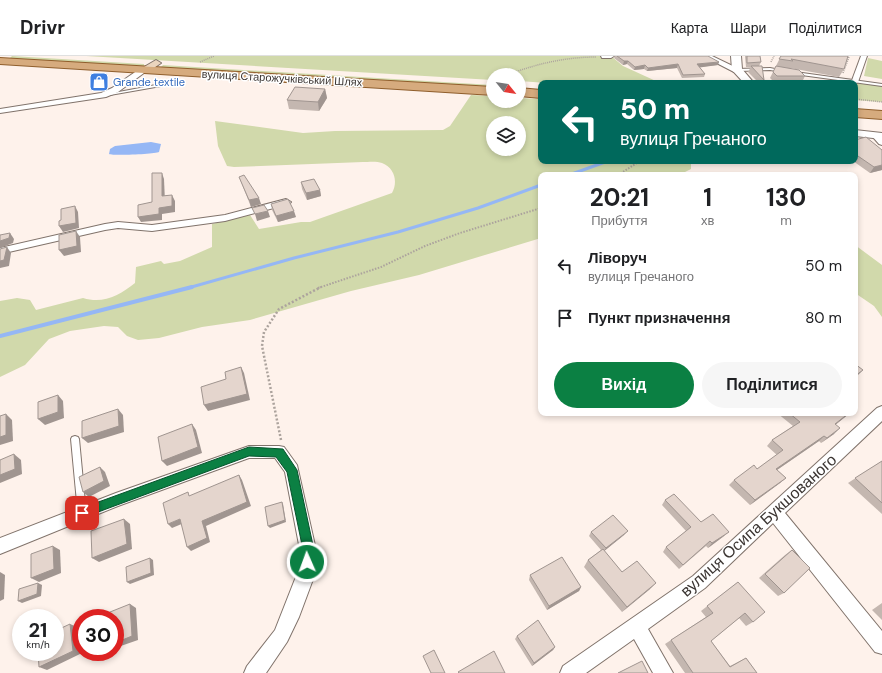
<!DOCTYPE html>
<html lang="uk">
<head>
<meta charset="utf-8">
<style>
	:root { --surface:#fff; --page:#f6f6f6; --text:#202124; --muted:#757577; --line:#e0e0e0; --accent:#0b8043 }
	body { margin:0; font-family:"DM Sans",sans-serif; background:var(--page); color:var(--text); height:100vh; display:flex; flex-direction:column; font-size:15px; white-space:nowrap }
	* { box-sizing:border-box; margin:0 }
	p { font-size:13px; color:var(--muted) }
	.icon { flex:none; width:22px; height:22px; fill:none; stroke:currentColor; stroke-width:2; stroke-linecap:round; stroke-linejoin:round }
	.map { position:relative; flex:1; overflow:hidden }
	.details { position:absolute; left:538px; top:116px; width:320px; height:244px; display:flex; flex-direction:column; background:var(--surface); border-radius:8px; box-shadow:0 2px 6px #0003 }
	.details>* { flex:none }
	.top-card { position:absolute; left:538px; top:24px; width:320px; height:84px; border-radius:8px; box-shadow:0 2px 6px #0003; background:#00695c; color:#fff; overflow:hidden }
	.needle { width:26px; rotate:120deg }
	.fabs { position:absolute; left:486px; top:12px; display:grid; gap:8px }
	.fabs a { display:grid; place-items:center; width:40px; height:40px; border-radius:50%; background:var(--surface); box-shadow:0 2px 6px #0003; font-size:20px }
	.speed { position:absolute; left:12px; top:553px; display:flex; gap:8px; font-size:20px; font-weight:700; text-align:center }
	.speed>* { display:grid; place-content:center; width:52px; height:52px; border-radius:50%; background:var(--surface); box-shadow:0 2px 6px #0003; line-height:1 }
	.speed small { font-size:10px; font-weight:400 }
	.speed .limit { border:6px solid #d22; background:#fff; color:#111 }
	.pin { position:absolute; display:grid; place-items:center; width:34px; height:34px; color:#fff; margin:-17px; border-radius:8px; box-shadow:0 2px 6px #0006 }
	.me { position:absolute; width:44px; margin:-22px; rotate:358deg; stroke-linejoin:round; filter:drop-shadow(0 0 3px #0008) }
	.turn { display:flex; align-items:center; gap:14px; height:84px; padding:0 16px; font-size:18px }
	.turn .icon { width:52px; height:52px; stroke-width:2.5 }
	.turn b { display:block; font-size:28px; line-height:34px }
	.eta { display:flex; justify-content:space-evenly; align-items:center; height:68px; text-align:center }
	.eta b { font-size:24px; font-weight:700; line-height:28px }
	.cta { display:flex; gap:8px; margin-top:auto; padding:8px 16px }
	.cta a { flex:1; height:46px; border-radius:24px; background:var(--accent); color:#fff; font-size:16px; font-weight:700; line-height:46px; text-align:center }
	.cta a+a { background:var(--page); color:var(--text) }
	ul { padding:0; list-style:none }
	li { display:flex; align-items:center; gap:12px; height:52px; padding:0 16px }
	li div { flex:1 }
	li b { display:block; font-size:15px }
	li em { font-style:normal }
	header { display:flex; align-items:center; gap:24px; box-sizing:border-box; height:56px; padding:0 20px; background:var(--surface); border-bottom:1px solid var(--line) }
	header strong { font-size:19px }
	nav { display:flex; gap:22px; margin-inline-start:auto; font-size:14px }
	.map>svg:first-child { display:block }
</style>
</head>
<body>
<header>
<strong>Drivr</strong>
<nav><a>Карта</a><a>Шари</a><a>Поділитися</a></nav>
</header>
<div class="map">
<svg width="882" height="617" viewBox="0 0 882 617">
	<rect width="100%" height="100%" fill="#fef2eb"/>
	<!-- green -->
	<g fill="#d1d9ab" fill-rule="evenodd">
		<path d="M12 0 144 8V10L139 12 8 4Z"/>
		<path d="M86 0H611L623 10 658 26 673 27H547L519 25V19H493V24Z"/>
		<path d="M868 2 882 5V23L864 20Z"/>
		<path d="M163 9 493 29V33L159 13Z"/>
		<path d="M816 24 833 27 882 28V46L855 44V27H805L807 25Z"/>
		<path d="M471 39 493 40V45H519V42L541 43V105H687L691 108V113L679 119H541V182L419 219 351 235 250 264 202 271 159 282 138 284 127 280 118 271 104 270 70 275 49 283 25 309 0 321V245L17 242 30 244 36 254 83 242C103 248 119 240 135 227L136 211 161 205 164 208 180 205 212 191V168L250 159 259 173 301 166H310L392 137C398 126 395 112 382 107 377 105 368 106 363 106L234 111 227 110 218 90 215 65 303 77 335 75 443 74 450 70ZM493 67H519V93H493Z"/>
		<path d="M855 189 882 209V261L874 250 855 237Z"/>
	</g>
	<!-- water -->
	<path fill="#95b7f5" d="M151 86 161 88 159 96C155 98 114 100 109 98L110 93 115 90Z"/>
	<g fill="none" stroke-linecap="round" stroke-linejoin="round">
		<!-- stream-far1 -->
		<g stroke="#95b7f5" stroke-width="3">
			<path d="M569 119 608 105"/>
			<path d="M188 232 294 202 398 176 478 152 541 129"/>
		</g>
		<!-- stream -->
		<path stroke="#95b7f5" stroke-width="4" d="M0 280 192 231"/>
		<!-- service casing -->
		<g stroke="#80736b" stroke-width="2">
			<g id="service">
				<path d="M770 12 785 15 783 16 770 14 737 15 735 14 737 13Z"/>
				<path d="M795 16 882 28V30L794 18 793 17Z"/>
				<path d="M177 25 179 26 178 27 110 39 108 38Z"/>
				<path d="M75 380 78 381 79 383 86 457 85 460 82 461 79 460 78 457 71 383 72 381Z"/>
			</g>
		</g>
		<!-- minor casing -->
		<g stroke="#80736b" stroke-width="2">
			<g id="minor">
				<path d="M601 0H614L611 2H602Z"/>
				<path d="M703 0H712L741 14 740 16H734Z"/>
				<path d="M861 0H867L858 26 855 28 851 27Z"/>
				<path d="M141 12H144L148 14 118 36 106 41 0 57V53L101 37 112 32Z"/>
				<path d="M876 77 882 81V89L879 88 872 80Z"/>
				<path d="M286 143 291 146 289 148 225 165 152 175 118 172 105 174 0 198V192L105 168 118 166 152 169 225 159Z"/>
				<path d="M882 350V365L785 457 882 575V598L875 596 773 467 705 532 648 573 673 617H653L634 583 586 617H560L563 610 693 520 877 352Z"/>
				<path d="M249 390H279L284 391 297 409 316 494 315 518 299 561 287 586 266 617H244L247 610 275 574 297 518 300 494 285 416 275 402H249L118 450 0 498V482L116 437Z"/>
			</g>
		</g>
		<!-- tertiary casing -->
		<g stroke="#80736b" stroke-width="2">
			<g id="tertiary">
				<path d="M731 0H741L742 13 754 27H744L732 14Z"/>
				<path d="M855 74 882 77V83L855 80Z"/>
			</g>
		</g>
		<!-- secondary casing -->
		<g stroke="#80736b" stroke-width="2">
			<path id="secondary" d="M156 4 161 7 148 16H140L139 14Z"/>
		</g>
		<!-- primary casing -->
		<g stroke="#8f5e2c" stroke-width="2">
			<g id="primary">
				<path d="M0 2 493 31V39L0 8Z"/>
				<path d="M519 32 541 34V42L519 40Z"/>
				<path d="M855 53 882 55V63L855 61Z"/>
			</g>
		</g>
		<!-- path-far2 -->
		<g stroke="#aca39d" stroke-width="1.5" stroke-dasharray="1 1" stroke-linecap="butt">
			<path d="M200 6 214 0"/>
			<path d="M771 6 774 0"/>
			<path d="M843 17 849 1"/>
			<path d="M507 19C536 8 565 1 596 1"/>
			<path d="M855 43 882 46"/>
		</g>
		<!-- path-far1 -->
		<g stroke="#aca39d" stroke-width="2" stroke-dasharray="1.5 1.5" stroke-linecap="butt">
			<path d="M618 119 640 105"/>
			<path d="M318 232 381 211 425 190 460 177 541 152"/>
		</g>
		<!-- path -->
		<path stroke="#aca39d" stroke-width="2.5" stroke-dasharray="2 2" stroke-linecap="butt" d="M281 384 262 290 264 276 279 253 321 231"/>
		<!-- service -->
		<use href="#service" fill="#fff" fill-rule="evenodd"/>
		<!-- minor -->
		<use href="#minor" fill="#fff" fill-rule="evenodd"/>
		<!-- tertiary -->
		<use href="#tertiary" fill="#fff" fill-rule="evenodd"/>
		<!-- secondary -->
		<use href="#secondary" fill="#ebd5be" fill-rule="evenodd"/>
		<!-- primary -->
		<use href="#primary" fill="#d6ab7e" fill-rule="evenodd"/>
	</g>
	<!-- wall -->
	<g fill="#c4b7b0">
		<path d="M615 0H708L718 9 699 11 705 18 704 21 682 22 677 12 647 15 644 13 634 14 627 8 623 9 614 2Z"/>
		<path d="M745 0H760L761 6 759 10 764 24 763 27H759L748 16 751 11H746Z"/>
		<path d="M781 0 844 13 839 21 790 12 805 20 802 26H774L770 22Z"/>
		<path d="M325 33 327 42 319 55 289 53 287 44Z"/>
		<path d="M855 84 882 114 870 117 853 105H855Z"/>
		<path d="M239 121 261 148 251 151Z"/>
		<path d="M301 126 320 134 321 140 307 144 302 133Z"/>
		<path d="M271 148 296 161 278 166 272 154Z"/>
		<path d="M777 357H850L835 369 834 378 821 387 819 385 777 414 786 422 780 427 750 449 729 429 734 424 757 413 777 399 767 390 772 384 793 370Z"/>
		<path d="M882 405V458L848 427Z"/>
		<path d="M665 444 724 480 708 492 706 490 679 513 663 496 666 491 686 475 662 449Z"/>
		<path d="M591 476 624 479 604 495 622 516 650 533 622 556 584 511 588 504 601 494 589 480Z"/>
		<path d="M792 494 784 537 778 540 759 522 785 499Z"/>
		<path d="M530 519 581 531 579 535 547 554 529 524Z"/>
		<path d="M738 526 753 566 746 570 739 562 711 585 730 610 746 602 757 617H685L665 588 706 561 701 555Z"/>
		<path d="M882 547V564L872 554Z"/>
		<path d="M517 580 555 591 553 594 532 610 515 583Z"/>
	</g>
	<!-- shaded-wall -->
	<g fill="#a09590">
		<path d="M624 5H628L627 8 623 9Z"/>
		<path d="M719 6 718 9 696 12 697 8Z"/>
		<path d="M678 8 677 12 647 15 648 12Z"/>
		<path d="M645 9 644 13 634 14 635 11Z"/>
		<path d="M325 33 327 42 319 55 318 46Z"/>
		<path d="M882 109V114L870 117 874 111Z"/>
		<path d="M162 117 164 123 165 146 162 140Z"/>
		<path d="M320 134 321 140 307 144 306 137Z"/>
		<path d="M172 139 175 145V156L162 158V164L141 166 138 161 159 152Z"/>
		<path d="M259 142 261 148 251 151 249 144Z"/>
		<path d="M75 150 78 156 79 172 63 176 59 170Z"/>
		<path d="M268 155 270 161 257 165 255 158Z"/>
		<path d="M294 155 296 161 278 166 276 160Z"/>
		<path d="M76 175 80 181 81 196 64 200 59 194Z"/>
		<path d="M10 177 14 183 13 187 0 192V185Z"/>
		<path d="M7 191 11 197 9 210 0 212V205Z"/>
		<path d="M241 311 244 317 250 344 208 355 204 349Z"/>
		<path d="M863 314 855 322V320Z"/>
		<path d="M58 339 63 345 64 362 45 369 38 363Z"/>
		<path d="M118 353 123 359 124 376 88 387 82 382Z"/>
		<path d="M849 357H850L829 374 835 368Z"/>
		<path d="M6 358 12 364 13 385 0 389V381Z"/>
		<path d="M192 368 196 374 202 397 167 410 162 405Z"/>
		<path d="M840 372 834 378 821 387 827 382Z"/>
		<path d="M824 380 819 385 771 418 776 413Z"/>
		<path d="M14 398 21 404 22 418 0 427V419Z"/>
		<path d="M100 411 105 416 110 430 89 441 83 436Z"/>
		<path d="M239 419 242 424 251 450 206 470 210 486 191 495 187 491 202 465Z"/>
		<path d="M786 422 780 427 750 449 755 444Z"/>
		<path d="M282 446 283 448 286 466 270 472 268 470Z"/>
		<path d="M124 463 130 468 132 493 99 506 92 502Z"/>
		<path d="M180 463 184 467 172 472 168 468Z"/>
		<path d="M628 475 624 479 603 496 606 492Z"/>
		<path d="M729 476 724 480 708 492 712 487Z"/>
		<path d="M53 490 60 494 61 517 39 526 31 522Z"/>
		<path d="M150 502 153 504 154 519 130 528 127 526Z"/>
		<path d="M0 516 5 519 4 543 0 545Z"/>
		<path d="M38 527 42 529 41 540 22 547 18 545Z"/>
		<path d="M656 527 650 533 622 556 627 551Z"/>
		<path d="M581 531 579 535 547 554 549 550Z"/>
		<path d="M130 548 136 552 138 584 115 592V587Z"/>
		<path d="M70 568 77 571 80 598 47 614 39 611Z"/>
		<path d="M555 591 553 594 532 610 534 607Z"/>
	</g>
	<!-- building -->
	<g fill="#e4d5cd" stroke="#a09590">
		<path d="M617 0H708L719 6 697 8 705 18 683 19 678 8 648 12 645 9 635 11 628 5H624Z"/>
		<path d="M747 0H760L761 6 747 7Z"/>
		<path d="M781 0H848L844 13 791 3 793 5 779 3Z"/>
		<path d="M751 10H762L764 24Z"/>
		<path d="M776 10 799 14 805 20H777L773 16Z"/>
		<path d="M295 31 325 33 318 46 287 44Z"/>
		<path d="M866 81 882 94V109L874 111 855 98V84Z"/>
		<path d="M152 117H162V140L172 139V150L159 152V158L138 161V149L152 146Z"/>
		<path d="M244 119 259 142 249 144 239 121Z"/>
		<path d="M314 123 320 134 306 137 301 126Z"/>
		<path d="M288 143 294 155 276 160 271 148Z"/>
		<path d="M264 149 268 155 255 158 252 152Z"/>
		<path d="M75 150 76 167 59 170V165L61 164V153Z"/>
		<path d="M76 175 77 190 59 194V179Z"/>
		<path d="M10 177 9 182 0 185V179Z"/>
		<path d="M7 191 4 204 0 205V193Z"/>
		<path d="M855 308 863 314 855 320Z"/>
		<path d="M241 311 247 338 204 349 201 331 226 323 225 316Z"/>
		<path d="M58 339V356L38 363V346Z"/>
		<path d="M118 353 119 370 82 382V365Z"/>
		<path d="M789 357H849L835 368 840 372 827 382 824 380 776 413 786 422 755 444 734 424 754 409 757 413 783 394 772 384 800 366Z"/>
		<path d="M6 358V379L0 381V360Z"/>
		<path d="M192 368 198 391 162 405 158 381Z"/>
		<path d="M14 398 15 413 0 419V404Z"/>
		<path d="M882 405V447L855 422Z"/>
		<path d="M100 411 104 425 83 436 79 421Z"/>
		<path d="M239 419 247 446 202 465 207 482 187 491 180 463 168 468 163 447 188 436 189 440Z"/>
		<path d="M674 438 701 466 713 458 729 476 712 487 710 485 683 509 666 491 691 471 665 444Z"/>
		<path d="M282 446 285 464 268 470 265 451Z"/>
		<path d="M613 459 628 475 606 492 591 476Z"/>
		<path d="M124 463 127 488 92 502 91 475Z"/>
		<path d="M53 490 54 513 31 522V498Z"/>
		<path d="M603 493 622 516 637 505 656 527 627 551 588 504Z"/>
		<path d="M792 494 810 512 784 537 765 518Z"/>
		<path d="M562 501 581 531 549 550 530 519Z"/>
		<path d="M150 502 151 517 127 526 126 511Z"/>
		<path d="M738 526 765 556 753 566 745 557 711 585 730 611 746 602 757 617H693L671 584 713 557 707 550Z"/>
		<path d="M38 527 37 538 18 545 19 533Z"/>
		<path d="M130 548 132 580 115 587V562H100V560Z"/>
		<path d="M538 564 555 591 534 607 517 580Z"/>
		<path d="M70 568 73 595 39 611 38 596H55V575Z"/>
		<path d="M434 594 445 617H431L423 600Z"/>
		<path d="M494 595 505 617H459L458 616Z"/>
		<path d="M642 605 648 617H618Z"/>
	</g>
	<!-- route -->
	<path fill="#0b8043" stroke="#07532c" d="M249 391 283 393 297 414 314 494 311 510 307 512 303 510 301 506 303 494 287 416 276 401 249 400 82 462 78 461 77 457 78 453 82 452Z"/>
	<!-- icons -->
	<defs>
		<g id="shop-square" transform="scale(1)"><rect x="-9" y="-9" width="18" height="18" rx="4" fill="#3f7fe0" stroke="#fff"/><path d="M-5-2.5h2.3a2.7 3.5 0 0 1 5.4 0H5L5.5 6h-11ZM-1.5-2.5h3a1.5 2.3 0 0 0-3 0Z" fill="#fff"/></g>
	</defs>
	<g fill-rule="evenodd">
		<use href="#shop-square" x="99" y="26"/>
	</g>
	<g text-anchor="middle" stroke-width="3" stroke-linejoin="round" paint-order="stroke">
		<!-- far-street labels -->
		<g font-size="11" fill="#3c3633" stroke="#fff">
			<text transform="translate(282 22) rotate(3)" y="4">вулиця Старожучківський Шлях</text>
		</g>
		<!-- far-shop labels -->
		<g font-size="11" fill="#366cbe" stroke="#fff" text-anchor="start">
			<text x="113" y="30">Grande textile</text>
		</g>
		<!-- near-street labels -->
		<g font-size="16" fill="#3c3633" stroke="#fff">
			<text transform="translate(758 469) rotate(-42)" y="6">вулиця Осипа Букшованого</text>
		</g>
	</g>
</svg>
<div class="fabs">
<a><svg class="needle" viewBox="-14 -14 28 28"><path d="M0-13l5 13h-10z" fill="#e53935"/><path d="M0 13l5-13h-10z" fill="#757577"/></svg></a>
<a><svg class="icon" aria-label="layers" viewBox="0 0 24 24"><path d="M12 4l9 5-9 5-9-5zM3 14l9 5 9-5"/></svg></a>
</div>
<div class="speed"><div>21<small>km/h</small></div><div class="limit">30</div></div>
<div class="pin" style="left:82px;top:457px;background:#d93025"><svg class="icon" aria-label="arrive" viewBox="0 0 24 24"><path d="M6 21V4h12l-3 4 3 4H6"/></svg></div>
<svg class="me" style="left:307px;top:506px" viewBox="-20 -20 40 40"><circle r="17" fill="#0b8043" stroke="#fff" stroke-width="3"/><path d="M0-11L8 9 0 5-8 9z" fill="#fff"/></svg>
<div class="top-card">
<div class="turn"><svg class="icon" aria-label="left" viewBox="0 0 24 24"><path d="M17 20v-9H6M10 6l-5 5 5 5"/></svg><div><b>50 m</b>вулиця Гречаного</div></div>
</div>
<section class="details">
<div class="eta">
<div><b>20:21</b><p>Прибуття</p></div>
<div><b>1</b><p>хв</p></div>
<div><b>130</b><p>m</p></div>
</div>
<ul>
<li><svg class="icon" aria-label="left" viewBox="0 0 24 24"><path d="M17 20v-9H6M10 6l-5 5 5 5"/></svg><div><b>Ліворуч</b><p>вулиця Гречаного</p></div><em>50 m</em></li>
<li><svg class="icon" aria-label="arrive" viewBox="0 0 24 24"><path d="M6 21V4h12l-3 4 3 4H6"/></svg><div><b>Пункт призначення</b></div><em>80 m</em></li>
</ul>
<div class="cta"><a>Вихід</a><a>Поділитися</a></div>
</section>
</div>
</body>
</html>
